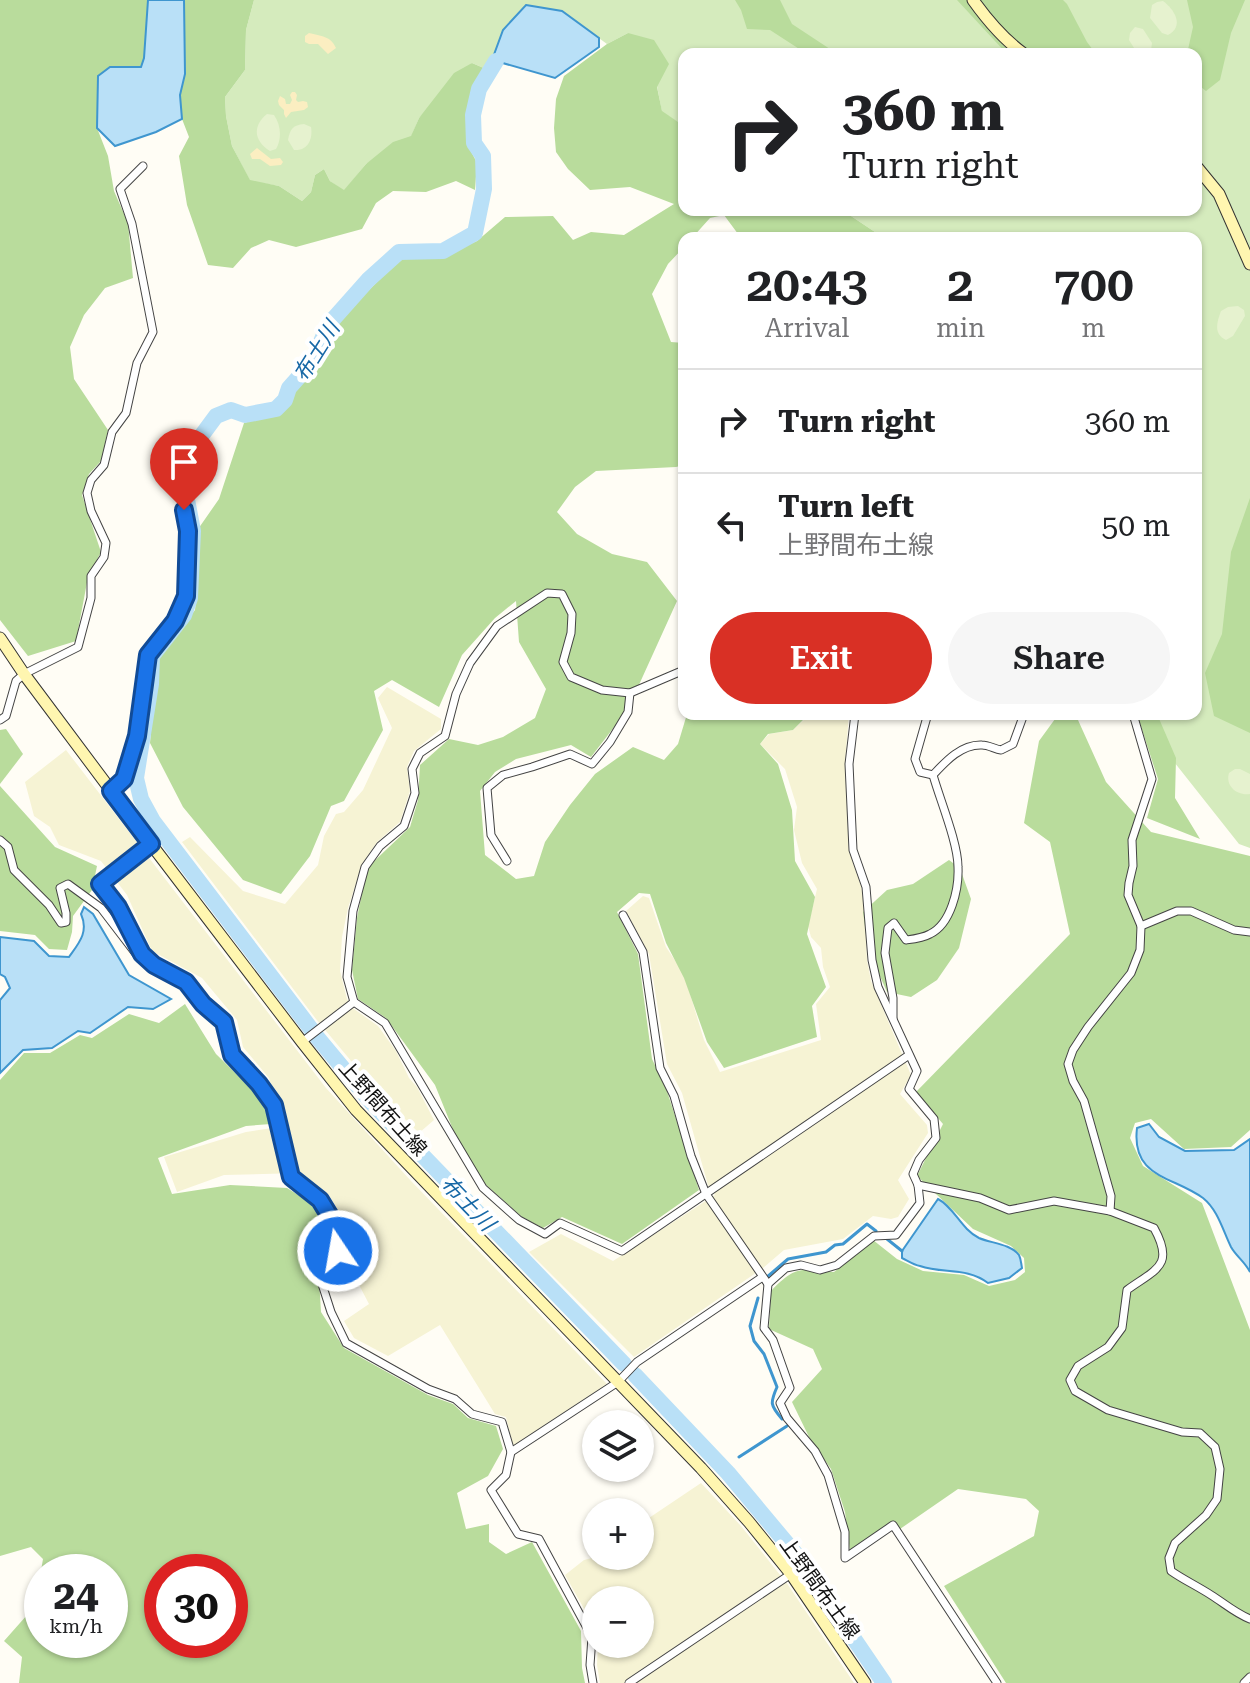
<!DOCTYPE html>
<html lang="en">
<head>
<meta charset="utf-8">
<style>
	:root { --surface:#fff; --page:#f6f6f6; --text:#202124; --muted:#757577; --line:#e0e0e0; --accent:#d93025 }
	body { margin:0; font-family:"Roboto Serif","Noto Sans JP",serif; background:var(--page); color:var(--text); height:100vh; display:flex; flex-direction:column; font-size:30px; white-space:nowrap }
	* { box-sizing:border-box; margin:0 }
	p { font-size:26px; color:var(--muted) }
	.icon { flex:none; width:44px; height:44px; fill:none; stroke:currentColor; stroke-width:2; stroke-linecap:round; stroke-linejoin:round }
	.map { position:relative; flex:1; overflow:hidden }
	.side { position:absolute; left:678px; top:232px; width:524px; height:488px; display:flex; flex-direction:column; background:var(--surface); border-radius:16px; box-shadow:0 2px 6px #0004 }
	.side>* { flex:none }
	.guide { position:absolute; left:678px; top:48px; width:524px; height:168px; border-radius:16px; box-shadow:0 2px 6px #0004; background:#fff; color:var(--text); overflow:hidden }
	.fabs { position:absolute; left:582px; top:1410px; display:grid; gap:16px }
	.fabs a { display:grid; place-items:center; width:72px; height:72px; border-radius:50%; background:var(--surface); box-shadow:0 2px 6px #0004; font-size:40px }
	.speed { position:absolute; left:24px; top:1554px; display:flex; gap:16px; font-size:40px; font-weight:700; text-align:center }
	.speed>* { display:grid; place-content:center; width:104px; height:104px; border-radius:50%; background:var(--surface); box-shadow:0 2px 6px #0004; line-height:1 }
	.speed small { font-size:20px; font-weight:400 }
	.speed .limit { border:12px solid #d22; background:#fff; color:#111 }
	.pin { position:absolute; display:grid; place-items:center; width:68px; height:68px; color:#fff; margin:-82px -34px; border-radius:50% 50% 50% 0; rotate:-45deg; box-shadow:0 0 8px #0007 }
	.pin .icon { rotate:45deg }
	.me { position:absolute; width:88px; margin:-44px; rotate:348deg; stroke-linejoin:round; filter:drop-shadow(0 0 6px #0008) }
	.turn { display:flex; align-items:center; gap:28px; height:168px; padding:0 32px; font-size:36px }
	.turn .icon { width:104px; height:104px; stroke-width:2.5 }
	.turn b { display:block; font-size:56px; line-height:68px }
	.eta { display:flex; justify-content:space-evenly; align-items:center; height:136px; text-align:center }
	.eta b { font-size:48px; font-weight:600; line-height:56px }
	.button { display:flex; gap:16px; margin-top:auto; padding:16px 32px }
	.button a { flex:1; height:92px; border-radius:48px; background:var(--accent); color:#fff; font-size:32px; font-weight:600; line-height:92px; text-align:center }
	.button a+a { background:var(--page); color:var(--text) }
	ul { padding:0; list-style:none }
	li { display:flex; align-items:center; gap:24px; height:104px; padding:0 32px; border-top:2px solid var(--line) }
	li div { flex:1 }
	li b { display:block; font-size:30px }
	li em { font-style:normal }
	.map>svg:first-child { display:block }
</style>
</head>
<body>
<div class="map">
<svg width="1250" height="1683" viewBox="0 0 1250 1683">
	<rect width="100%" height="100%" fill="#fffdf5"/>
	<!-- farmland -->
	<g fill="#f6f3d4">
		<path d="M387 687 441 719V729L414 751 407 767 410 791 400 822 377 842 362 864 348 908 342 937 340 971 347 999 354 1009 378 1026 396 1051 409 1078 417 1087 434 1120 419 1133 372 1086 316 1019 182 842 190 837 243 891 285 904 318 865 324 836 336 814 344 812 363 790 392 728 378 698Z"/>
		<path d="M808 714H849L845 763 849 851 861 886 865 911 867 960 871 981 911 1075 900 1094 927 1125 928 1133 898 1180 909 1199 898 1217 891 1219 873 1216 843 1239 784 1250 763 1268 634 1357 529 1252 561 1234 613 1261 715 1195 708 1185 682 1093 667 1064 649 954 626 911 643 896 649 898 666 947 684 974 704 1040 720 1072 821 1040 816 1004 830 987 823 967 821 948 811 937 808 926 817 889 802 863 794 830 797 807 785 769 760 744 769 734 793 730 807 717Z"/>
		<path d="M66 750 326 1088 411 1181 607 1384 513 1446 506 1417 495 1414 440 1325 388 1356 354 1338 344 1321 369 1304 344 1256 354 1237 329 1195 300 1173 224 1175 177 1192 164 1157 246 1132 285 1126 269 1078 243 1047 237 1020 202 978 152 951 127 895 101 861 59 845 50 827 34 816 25 782Z"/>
		<path d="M701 1483 741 1526 788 1585 854 1683H600L597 1665 598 1644H640V1600H596V1630L565 1575 584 1560 600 1556H640V1524Z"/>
	</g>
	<!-- green -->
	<path fill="#d5ebbd" d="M254 0H1250V848L1239 844 1167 753 1151 714H1196V238H884L842 210H1196V54H684V126L662 112 657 86 628 33 607 44 562 11 503 30 492 60 486 69 472 63 419 118 411 137 366 164 344 191 330 181 324 169 315 175 311 192 302 201 279 186 250 181 232 146 226 116 225 97 245 70 246 30Z"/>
	<!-- forest -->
	<g fill="#b9dc9c" fill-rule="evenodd">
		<path d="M0 0H148L149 8 144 58 141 67H110L98 76 97 128 108 156 114 191 128 223 133 278 105 288 84 315 70 347 74 379 108 430 101 461 89 474 82 495 101 552 88 577 76 641 28 656 0 620Z"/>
		<path d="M184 0H254L246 30 245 70 225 97 226 116 232 146 250 180 279 186 302 201 311 192 315 175 324 169 330 181 344 190 366 164 393 142 411 136 419 118 454 73 472 63 486 69 470 96 467 143 477 163 475 190 456 181 426 192 393 191 376 203 362 229 296 247 269 240 251 248 233 268 208 265 187 205 179 156 189 137 182 119 180 95 185 74Z"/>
		<path d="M735 0H780L792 24 836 53 847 48 859 54H807L770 30 747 29 741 10Z"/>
		<path d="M957 0H1063L1067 4 1087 42 1096 54H1007Z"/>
		<path d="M1187 0H1245L1231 33 1220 80 1206 91 1196 83V54H1187L1193 27Z"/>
		<path d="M628 33 654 40 669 64 657 87 662 111 684 126V210H842L884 238H741L724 215 710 218 692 238H684V247L668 264 652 294 671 342 684 343V465L676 467 596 471 575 487 557 512 577 534 612 554 647 562 677 601 628 709 591 757 571 745 516 759 495 772 480 791 485 855 516 879 534 876 545 842 570 805 595 774 633 747 664 760 678 744 687 714H809L793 730 768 734 760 744 778 764 792 810 795 861 815 897 807 934 826 987 812 1006 817 1037 724 1068 707 1042 684 978 666 943 650 894 639 893 617 912 638 954 652 1059 666 1088 699 1190 622 1244 562 1217 543 1228 522 1217 485 1184 456 1137 435 1085 386 1018 358 999 352 970 357 918 367 868 410 827 418 800 420 765 449 739 478 745 503 737 535 718 546 689 519 642 516 601 495 618 462 655 439 707 392 680 374 691 383 730 344 801 331 806 310 856 281 894 243 880 183 807 150 743 157 660 195 610 198 583 196 532 219 499 244 423 277 412 315 367 334 325 401 258 443 256 477 241 505 217 553 216 573 240 591 232 624 235 674 204 630 187 590 190 568 169 556 152 554 128 556 99 564 76 607 44Z"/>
		<path d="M1250 498V733L1214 716 1205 673 1222 634 1231 552Z"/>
		<path d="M1137 714H1157L1176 758 1175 798 1200 839 1147 818 1158 779Z"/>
		<path d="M1055 719 1078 720 1106 782 1151 832 1250 856V1130L1231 1147 1184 1149 1151 1119 1135 1123 1130 1138 1143 1166 1202 1203 1250 1330V1683H1006L944 1586 1034 1536 1039 1511 1026 1499 958 1489 900 1529 893 1521 850 1551 845 1512 831 1469 810 1439 792 1402 822 1369 813 1349 769 1329 771 1291C796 1265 801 1269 834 1272L873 1240 897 1259 923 1271 964 1275 989 1286 1015 1280 1025 1272 1024 1258 1011 1246 973 1229 917 1176 943 1124 916 1092 1070 934 1050 842 1024 823 1039 741Z"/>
		<path d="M6 729 23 754 0 784V730Z"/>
		<path d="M0 786 55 847 97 866 92 890 73 916 72 932 67 950 49 949 35 935 0 931Z"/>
		<path d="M949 860 957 866 962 874 971 899 959 948 937 980 911 997 887 992 868 949 863 912 887 890 913 884Z"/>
		<path d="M185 1004 216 1054 267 1104 271 1124 246 1126 158 1158 172 1194 230 1185 287 1188 316 1206 336 1237 333 1250 318 1262 321 1312 344 1348 428 1395 453 1404 468 1418 496 1426 503 1449 488 1476 457 1493 466 1529 489 1524V1542L506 1554 532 1542 581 1631 582 1668 585 1683H19L22 1657 4 1641 35 1606 43 1559 31 1547 0 1556V1080L24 1053H50L80 1035 92 1038 129 1014 159 1023ZM42 1572H110V1640H42ZM162 1572H230V1640H162Z"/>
	</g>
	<!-- sand -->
	<g fill="#fbeec1">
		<path d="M309 33C321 36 331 36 336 48L328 54 318 44H309L305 42V36Z"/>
		<path d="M292 92H295L297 95 296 100 298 102 303 101 307 102 308 107 304 110 291 112 286 118 284 114V110L279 105 278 101 280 96 285 99 286 104H290L292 100 290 95Z"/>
		<path d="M257 148 271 159 280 158 283 162 281 165 270 166 260 159H252L250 154Z"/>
	</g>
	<!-- pitch -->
	<g fill="#e6f2cf">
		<path d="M1163 1C1174 9 1185 26 1168 35L1162 33 1150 18 1152 5 1157 2Z"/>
		<path d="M1135 27 1143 29 1152 43 1151 50 1147 54 1136 51 1129 40 1130 33Z"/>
		<path d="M267 114 274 115C281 125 282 139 276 149L270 151C254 141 252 126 267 114Z"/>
		<path d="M304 124 311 127C313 139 308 151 294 150L288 140C290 129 293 125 304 124Z"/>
		<path d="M1238 306 1244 310 1245 316 1233 336 1226 340C1213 334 1217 322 1221 311L1228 307Z"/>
		<path d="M1235 769H1240L1250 774V794C1237 796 1225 786 1229 773Z"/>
	</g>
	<!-- water -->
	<g fill="#b9e0f7" stroke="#3f96cf" stroke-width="2">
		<path d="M148 0H184L185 74 180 95 182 119 156 132 115 146 97 128 98 76 110 67H141L144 58Z"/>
		<path d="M526 5 562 11 599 38V47L555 78 492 60 503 30Z"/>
		<path d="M84 907 93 914 129 975 171 999 153 1009 128 1007 90 1033 78 1031 52 1048 23 1050 0 1073V1000L10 988 5 977 0 974V937L34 941 49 956 69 957C79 943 89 932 81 914Z"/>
		<path d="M1149 1124 1159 1137 1185 1151 1234 1150 1250 1139V1272C1245 1262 1236 1256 1231 1247 1223 1231 1218 1210 1203 1198 1173 1176 1131 1178 1137 1128Z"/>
		<path d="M938 1199C954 1207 961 1229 979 1238 990 1243 1011 1244 1019 1255 1021 1259 1021 1263 1022 1268L1009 1278 988 1283C967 1267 943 1274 920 1266 914 1265 908 1261 902 1258V1251Z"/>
	</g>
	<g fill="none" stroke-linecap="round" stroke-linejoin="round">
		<!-- stream -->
		<g stroke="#3f96cf" stroke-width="3">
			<path d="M887 1239 902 1251"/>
			<path d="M767 1277 788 1259 826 1252 835 1245 843 1244 867 1224 876 1231"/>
			<path d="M758 1298 750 1326 754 1341 764 1354 777 1387C770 1403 770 1405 782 1419"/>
			<path d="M739 1457 787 1426"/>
		</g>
		<!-- river -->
		<g stroke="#b9e0f7" stroke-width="16">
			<path d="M311 1029 153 821 141 799 136 778 151 684 152 656 184 615 190 598 193 531 185 489 190 463 202 435 216 416 231 410 245 415 276 409 285 400 289 388 313 361 328 325 368 280 399 252 443 251 475 233 484 189 483 156 474 143 473 115 479 89 496 61"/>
			<path d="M317 1037 371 1102 624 1364"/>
			<path d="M635 1375 728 1473 799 1558 884 1683"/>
		</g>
		<!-- street casing -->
		<g stroke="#444" stroke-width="9">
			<g id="street">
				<path d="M684 670 630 693 602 690 571 677 563 662 571 633 572 614 562 594 547 593 497 626 470 663 456 694 445 736 420 753 412 769 415 793 404 826 380 846 365 867 353 911 347 977 354 1002 385 1023 483 1188 519 1220 545 1234 560 1223 622 1251 909 1055"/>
				<path d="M855 714 849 764 853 850 866 887 872 960 878 987 917 1071 909 1089 934 1119 936 1138 919 1160 913 1174 918 1185 920 1203 896 1235 874 1236 837 1265 820 1270 801 1265 786 1268 768 1284 764 1328 773 1340 790 1388 780 1403 787 1418 815 1451 828 1475 845 1532V1558L893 1525 997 1683"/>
				<path d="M926 714 927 717 915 759 920 772 933 775"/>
				<path d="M0 720 6 716 16 681 24 674 78 647 91 598V576L104 557 106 543 91 511 87 493 91 480 104 465 112 432 126 413 137 363 153 332 132 224 120 189 143 166"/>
				<path d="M933 775C945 762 961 744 982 745 988 745 995 749 1001 750L1013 744 1024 714"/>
				<path d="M111 791 124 779 137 736 148 655 175 621 186 596 188 531 179 490 186 460"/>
				<path d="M0 840 8 847 14 870 49 905 61 923 66 922V913L60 888 68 884 101 908 140 959 186 982 203 1004 224 1022 232 1055 259 1084 274 1105 291 1177 320 1200 342 1236 338 1251 322 1266V1284L331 1312 346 1343 428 1389 455 1399 472 1414 502 1422 511 1452 506 1475 491 1490 518 1534 539 1539 592 1637 590 1665 593 1683"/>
				<path d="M507 861 491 835 487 788 503 775 532 767 570 754 592 764 610 742 628 712 630 693"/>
				<path d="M623 915 643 952 660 1068 674 1096 691 1156 706 1194 768 1284"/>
				<path d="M1141 926 1177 911H1191L1234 930 1250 932"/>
				<path d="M146 958 142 954 118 907 100 884 151 844"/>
				<path d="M893 1018V998L885 953 888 928 894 923 906 940C914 939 923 938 930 934 951 924 959 889 958 867 958 843 940 800 933 775"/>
				<path d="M302 1042 354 1002"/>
				<path d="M918 1185 980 1198 1009 1210 1054 1201 1110 1211 1154 1228C1175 1266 1156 1269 1127 1290L1122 1328 1108 1347 1078 1366 1070 1380 1075 1391 1108 1410 1182 1432 1200 1433 1215 1447 1220 1469 1217 1499 1206 1515 1175 1543 1169 1558 1171 1571C1184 1580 1197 1586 1211 1595 1224 1603 1235 1613 1250 1619"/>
				<path d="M1110 1211 1111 1196 1084 1101 1073 1081 1068 1064 1073 1050 1088 1027 1131 973 1140 950 1141 926 1128 895 1129 883 1133 866 1132 840 1152 779 1133 714"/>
				<path d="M511 1452 618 1382 637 1362 761 1278"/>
				<path d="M629 1683 791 1574"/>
				<path d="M1244 1683 1250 1677"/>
			</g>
		</g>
		<!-- secondary casing -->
		<g stroke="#333" stroke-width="13">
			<g id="secondary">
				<path d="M973 0C988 21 1003 39 1024 54"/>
				<path d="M1196 166 1219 194 1250 264"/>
				<path d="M0 638 24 674 151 844 302 1042 356 1110 701 1468 749 1522 791 1574 865 1683"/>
			</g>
		</g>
		<!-- street -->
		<use href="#street" stroke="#fff" stroke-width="7"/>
		<!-- secondary -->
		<use href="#secondary" stroke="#fff6b0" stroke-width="11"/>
	</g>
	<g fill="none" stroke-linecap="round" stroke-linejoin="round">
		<!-- route casing -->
		<g stroke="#114b97" stroke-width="20">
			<path id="route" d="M184 510 188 531 186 596 175 621 148 655 137 736 124 779 111 791 151 844 100 884 118 907 142 954 154 965 186 982 203 1004 224 1022 232 1055 259 1084 274 1105 291 1177 320 1200 342 1236 338 1251"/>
		</g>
		<!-- route -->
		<use href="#route" stroke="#1a73e8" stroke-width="14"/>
	</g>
	<g text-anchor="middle" stroke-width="8" stroke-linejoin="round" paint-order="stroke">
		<!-- street labels -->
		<g font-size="20" fill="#111" stroke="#fff">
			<text transform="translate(383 1108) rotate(48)" y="7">上野間布土線</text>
			<text transform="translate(820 1588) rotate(54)" y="7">上野間布土線</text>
		</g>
		<!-- water labels -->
		<g font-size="22" font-style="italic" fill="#1768a6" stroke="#fff">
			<text transform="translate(316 351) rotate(-58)" y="8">布土川</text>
			<text transform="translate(468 1203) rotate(46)" y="8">布土川</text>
		</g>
	</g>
</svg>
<div class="fabs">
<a><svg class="icon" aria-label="layers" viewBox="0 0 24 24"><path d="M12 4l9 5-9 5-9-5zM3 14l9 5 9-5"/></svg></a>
<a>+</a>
<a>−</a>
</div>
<div class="speed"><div>24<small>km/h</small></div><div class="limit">30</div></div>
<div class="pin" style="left:184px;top:510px;background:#d93025"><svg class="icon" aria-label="arrive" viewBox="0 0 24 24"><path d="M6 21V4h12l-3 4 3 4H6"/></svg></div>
<svg class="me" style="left:338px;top:1251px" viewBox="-20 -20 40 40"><circle r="17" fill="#1a73e8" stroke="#fff" stroke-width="3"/><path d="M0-11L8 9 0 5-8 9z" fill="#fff"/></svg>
<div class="guide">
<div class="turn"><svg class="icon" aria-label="right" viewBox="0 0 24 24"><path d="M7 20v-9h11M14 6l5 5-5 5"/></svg><div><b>360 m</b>Turn right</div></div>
</div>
<section class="side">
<div class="eta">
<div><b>20:43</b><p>Arrival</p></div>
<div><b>2</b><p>min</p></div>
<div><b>700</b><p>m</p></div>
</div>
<ul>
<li><svg class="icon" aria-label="right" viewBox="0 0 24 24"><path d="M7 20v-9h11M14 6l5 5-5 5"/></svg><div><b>Turn right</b></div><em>360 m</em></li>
<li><svg class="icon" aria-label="left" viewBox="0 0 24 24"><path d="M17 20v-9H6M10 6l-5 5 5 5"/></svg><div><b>Turn left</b><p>上野間布土線</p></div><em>50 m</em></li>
</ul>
<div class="button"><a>Exit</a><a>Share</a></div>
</section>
</div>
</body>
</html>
